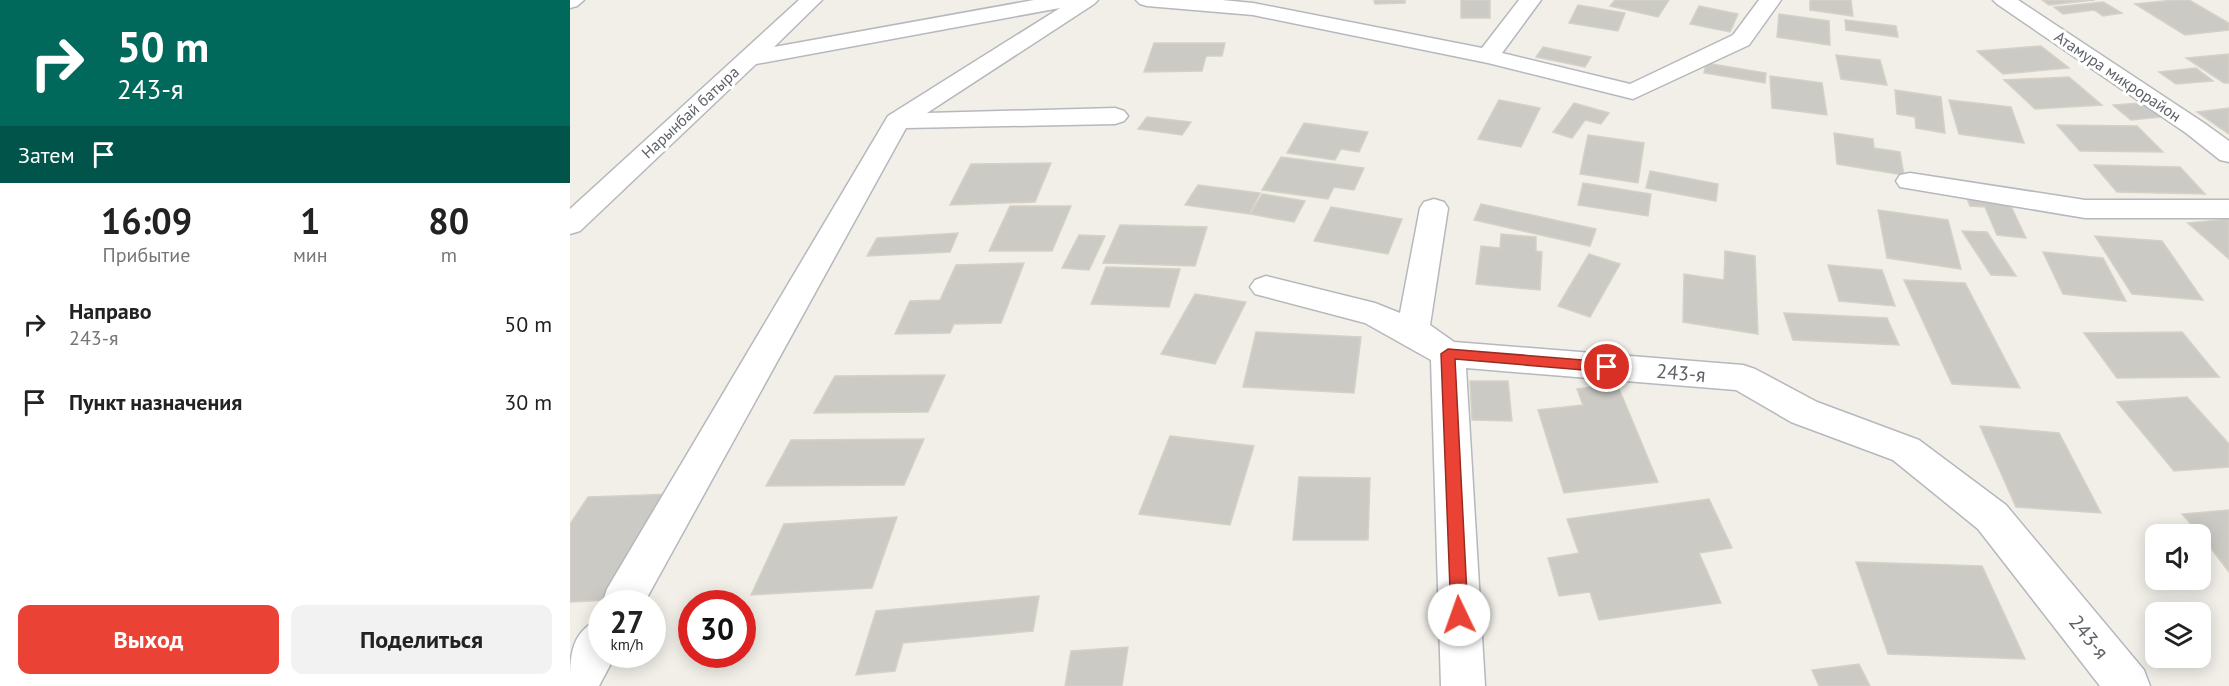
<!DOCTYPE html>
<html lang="ru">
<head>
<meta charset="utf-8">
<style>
	:root { --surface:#fff; --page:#f2f2f2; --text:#222; --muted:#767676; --accent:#ea4335 }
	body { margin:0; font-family:"PT Sans",sans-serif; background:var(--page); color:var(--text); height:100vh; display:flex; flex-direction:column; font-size:22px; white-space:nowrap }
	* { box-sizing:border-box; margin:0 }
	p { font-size:20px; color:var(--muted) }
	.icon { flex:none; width:33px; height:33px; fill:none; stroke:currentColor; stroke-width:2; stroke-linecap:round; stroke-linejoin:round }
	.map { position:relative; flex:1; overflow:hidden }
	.panel { display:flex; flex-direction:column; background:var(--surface); width:570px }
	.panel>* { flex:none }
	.guide { background:#00695c; color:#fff; overflow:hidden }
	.tools { position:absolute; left:1575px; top:524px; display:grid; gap:12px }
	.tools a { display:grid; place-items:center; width:66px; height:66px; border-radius:12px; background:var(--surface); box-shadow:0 3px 15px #0003; font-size:30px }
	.speed { position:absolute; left:18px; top:590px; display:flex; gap:12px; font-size:30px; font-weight:700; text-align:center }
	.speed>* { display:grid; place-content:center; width:78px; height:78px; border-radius:50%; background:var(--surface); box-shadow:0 3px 15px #0003; line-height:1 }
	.speed small { font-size:15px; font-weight:400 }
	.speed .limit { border:9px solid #d22; background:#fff; color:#111 }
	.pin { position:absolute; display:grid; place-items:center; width:51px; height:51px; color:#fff; margin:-26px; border:3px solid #fff; border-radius:50%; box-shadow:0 2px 6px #0007 }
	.me { position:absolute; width:66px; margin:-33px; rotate:357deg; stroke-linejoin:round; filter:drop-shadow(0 0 4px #0008) }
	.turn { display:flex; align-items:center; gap:21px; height:126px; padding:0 18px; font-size:27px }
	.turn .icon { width:78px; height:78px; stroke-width:2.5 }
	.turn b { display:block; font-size:42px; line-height:51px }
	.then { display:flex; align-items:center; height:57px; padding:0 18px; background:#0003; gap:12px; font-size:22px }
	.eta { display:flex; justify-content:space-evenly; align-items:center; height:102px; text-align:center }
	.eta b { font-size:36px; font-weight:700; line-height:42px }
	.primary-button { display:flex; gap:12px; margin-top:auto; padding:12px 18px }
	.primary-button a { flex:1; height:69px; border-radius:12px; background:var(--accent); color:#fff; font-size:24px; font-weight:700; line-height:69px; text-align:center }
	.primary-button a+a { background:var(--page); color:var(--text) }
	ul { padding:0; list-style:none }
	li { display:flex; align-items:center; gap:18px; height:78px; padding:0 18px }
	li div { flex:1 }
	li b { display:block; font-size:22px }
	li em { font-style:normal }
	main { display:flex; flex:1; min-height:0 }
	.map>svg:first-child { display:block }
</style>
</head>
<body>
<main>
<section class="panel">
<div class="guide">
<div class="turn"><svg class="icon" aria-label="right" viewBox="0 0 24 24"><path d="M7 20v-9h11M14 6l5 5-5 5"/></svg><div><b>50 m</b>243-я</div></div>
<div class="then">Затем<svg class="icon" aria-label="arrive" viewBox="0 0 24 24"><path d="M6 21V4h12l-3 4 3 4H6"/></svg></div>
</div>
<div class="eta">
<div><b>16:09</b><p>Прибытие</p></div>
<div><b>1</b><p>мин</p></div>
<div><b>80</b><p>m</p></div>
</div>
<ul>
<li><svg class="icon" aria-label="right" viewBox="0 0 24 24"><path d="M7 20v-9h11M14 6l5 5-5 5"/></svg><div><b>Направо</b><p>243-я</p></div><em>50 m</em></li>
<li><svg class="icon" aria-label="arrive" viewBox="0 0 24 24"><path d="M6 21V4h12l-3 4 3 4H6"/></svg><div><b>Пункт назначения</b></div><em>30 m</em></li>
</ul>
<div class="primary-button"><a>Выход</a><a>Поделиться</a></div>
</section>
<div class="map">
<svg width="1659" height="686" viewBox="0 0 1659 686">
	<rect width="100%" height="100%" fill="#f1efe8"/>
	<!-- building -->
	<g fill="#cccac5" stroke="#d6d1c6" stroke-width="1.5">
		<path d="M804 0H835V3L805 4Z"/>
		<rect x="891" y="0" width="29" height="18"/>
		<path d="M1045 0H1099L1088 17 1040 6Z"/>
		<path d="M1240 0H1281L1283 16 1240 10Z"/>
		<path d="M1472 0H1525L1479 5Z"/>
		<path d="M1604 0H1619L1659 23V30L1615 35 1565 4Z"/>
		<path d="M1533 2 1552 13 1533 16 1524 10 1493 14 1484 7Z"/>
		<path d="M1008 5 1055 13 1048 31 999 23Z"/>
		<path d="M1129 6 1168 14 1160 32 1120 24Z"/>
		<path d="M1209 14 1259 21 1260 45 1207 37Z"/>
		<path d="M1275 20 1326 26 1328 37 1276 30Z"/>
		<path d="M584 43H655L652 56H636L632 71 574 72Z"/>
		<path d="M1471 46 1499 68 1433 74 1407 51Z"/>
		<path d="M973 47 1021 57 1015 67 966 57Z"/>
		<path d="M1659 54V83H1654L1616 58Z"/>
		<path d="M1266 55 1310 60 1317 85 1271 79Z"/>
		<path d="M1136 63 1196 73 1195 83 1134 73Z"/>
		<path d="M1626 68 1643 81 1606 84 1589 72Z"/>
		<path d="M1200 76 1252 83 1257 115 1202 108Z"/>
		<path d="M1499 77 1532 105 1465 109 1434 80Z"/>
		<path d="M1325 90 1371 97 1375 133 1346 128 1345 117 1327 114Z"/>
		<path d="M929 100 970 108 951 147 908 139Z"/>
		<path d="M1379 100 1441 107 1454 143 1389 134Z"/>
		<path d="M1584 102 1602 116 1561 120 1543 105Z"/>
		<path d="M1004 103 1039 113 1031 124 1015 120 1002 138 983 132Z"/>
		<path d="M1659 108V134L1627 112Z"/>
		<path d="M577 117 621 122 612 135 568 129Z"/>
		<path d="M734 123 798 132 789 152 771 149 765 160 717 153Z"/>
		<path d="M1487 125 1567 126 1593 152 1510 151Z"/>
		<path d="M1264 133 1303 139 1304 148 1330 152 1334 175 1267 164Z"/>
		<path d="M1018 135 1074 143 1068 183 1010 174Z"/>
		<path d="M711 157 794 168 784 190 764 187 758 199 692 190Z"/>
		<path d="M481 163 465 202 380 205 401 164Z"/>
		<path d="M1524 165 1610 167 1635 194 1547 192Z"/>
		<path d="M1080 171 1148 184 1146 201 1076 188Z"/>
		<path d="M1013 183 1081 194 1078 216 1008 205Z"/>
		<path d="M628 185 690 193 679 214 615 205Z"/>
		<path d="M1395 193 1437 198 1456 238 1427 235 1415 207 1400 206Z"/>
		<path d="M692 194 735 201 724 222 680 214Z"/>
		<path d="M911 204 1026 229 1020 246 904 220Z"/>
		<path d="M440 206H501L482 251H419Z"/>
		<path d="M761 207 832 219 818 254 744 241Z"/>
		<path d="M1308 210 1378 220 1391 269 1317 258Z"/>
		<path d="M1659 219V259L1618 223Z"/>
		<path d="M550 225 637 227 625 266 533 263Z"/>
		<path d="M1392 231 1417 232 1446 276 1421 275Z"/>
		<path d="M388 233 380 252 297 256 307 238Z"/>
		<path d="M931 234 966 237V251L972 252 970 290 906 284 911 246 930 248Z"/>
		<path d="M509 235 535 236 519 270 492 268Z"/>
		<path d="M1525 236 1592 241 1633 300 1562 294Z"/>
		<path d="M1155 251 1185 256 1188 334 1113 322 1114 274 1154 280Z"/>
		<path d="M1473 252 1533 258 1556 301 1493 294Z"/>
		<path d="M1019 254 1050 264 1020 317 988 306Z"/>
		<path d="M454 263 431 323 384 324 380 333 325 334 340 301 370 300 386 265Z"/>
		<path d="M1258 265 1312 270 1325 306 1269 301Z"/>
		<path d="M536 267 610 269 599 307 521 304Z"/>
		<path d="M1334 280 1395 283 1450 388 1382 384Z"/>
		<path d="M625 294 676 302 645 364 591 354Z"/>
		<path d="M1214 313 1317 318 1329 345 1223 340Z"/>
		<path d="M686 332 791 337 784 393 673 387Z"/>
		<path d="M1612 332 1649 377 1547 378 1514 333Z"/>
		<path d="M375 375 358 412 244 413 265 376Z"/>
		<path d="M900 381H938L942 421 902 420Z"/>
		<path d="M1047 384 1088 482 994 493 968 410 1013 405 1007 389Z"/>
		<path d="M1617 397 1659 444V467L1604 471 1547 402Z"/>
		<path d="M1410 426 1489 433 1531 513 1446 507Z"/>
		<path d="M600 436 684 446 660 525 569 514Z"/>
		<path d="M354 439 334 485 196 486 221 440Z"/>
		<path d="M729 477 800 478 798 540H723Z"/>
		<path d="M103 494 39 600 0 602V524L18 497Z"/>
		<path d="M1139 499 1162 548 1129 553 1151 603 1029 620 1020 592 989 596 978 558 1009 553 997 519Z"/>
		<path d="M1659 510V572L1630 534 1612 514Z"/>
		<path d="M327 517 302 588 181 595 214 524Z"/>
		<path d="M1286 562 1412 566 1455 659 1318 654Z"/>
		<path d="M469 596 463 631 333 643 325 671 286 675 306 611Z"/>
		<path d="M558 647 552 686H495L501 651Z"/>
		<path d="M1289 664 1300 686H1249L1242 670Z"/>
	</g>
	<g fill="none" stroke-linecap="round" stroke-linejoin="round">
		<!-- minor casing -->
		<g stroke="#b5b8bc" stroke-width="3">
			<g id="minor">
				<path d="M0 0H14L7 6 0 8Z"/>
				<path d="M229 0H252L204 47 464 0H528L524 4 357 113 545 108 554 111 558 116 554 121 545 124 336 128 74 603 32 604 37 589 318 116 490 8 186 64 10 231 0 234V209Z"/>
				<path d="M566 0H652L683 3 912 48 949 0H971L932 53 1060 84 1163 35 1189 0H1211L1179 45 1063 99 918 63 683 15 577 6 570 4Z"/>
				<path d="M1423 0H1448L1634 123 1659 141V162L1650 160 1616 133 1427 4Z"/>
				<path d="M1340 173 1515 200H1659V218H1515L1330 187 1326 181 1330 175Z"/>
				<path d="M864 199 874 202 878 208 860 325 884 342 1173 365 1185 369 1247 402 1349 440 1436 505 1574 670 1580 686H1530L1408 529 1323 460 1221 422 1166 390 896 368 915 686H871L861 360 795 323 685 294 680 287 685 280 696 276 805 303 830 313 850 208 854 202Z"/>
				<path d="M32 618V654H46L29 686H0C0 656 0 631 32 618Z"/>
			</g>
		</g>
		<!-- minor -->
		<use href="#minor" fill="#fff" fill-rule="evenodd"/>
	</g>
	<!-- route -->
	<path fill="#ea4335" stroke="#982c22" stroke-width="1.5" d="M878 349 1037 362 1044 367 1037 372 885 359 898 615 896 621 889 623 883 621 881 615 871 354Z"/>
	<g text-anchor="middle" stroke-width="6" stroke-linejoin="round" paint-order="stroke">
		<!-- far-street labels -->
		<g font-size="16" fill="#5f6368" stroke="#fff">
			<text transform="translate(1548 76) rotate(34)" y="6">Атамура микрорайон</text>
			<text transform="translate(120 112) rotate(-43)" y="6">Нарынбай батыра</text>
		</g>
		<!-- street labels -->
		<g font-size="20" fill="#5f6368" stroke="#fff">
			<text transform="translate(1111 373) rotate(5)" y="7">243-я</text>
			<text transform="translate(1519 637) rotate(51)" y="7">243-я</text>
		</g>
	</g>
</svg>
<div class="tools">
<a><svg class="icon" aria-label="sound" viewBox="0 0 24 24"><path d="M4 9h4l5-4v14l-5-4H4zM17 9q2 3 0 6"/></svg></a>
<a><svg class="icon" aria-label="layers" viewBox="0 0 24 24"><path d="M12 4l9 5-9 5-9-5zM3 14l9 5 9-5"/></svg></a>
</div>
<div class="speed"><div>27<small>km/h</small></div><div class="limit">30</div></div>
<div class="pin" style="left:1037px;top:367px;background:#d93025"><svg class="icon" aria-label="arrive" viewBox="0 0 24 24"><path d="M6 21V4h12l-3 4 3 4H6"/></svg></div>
<svg class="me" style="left:889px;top:615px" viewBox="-20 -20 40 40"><circle r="19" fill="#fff"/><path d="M0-13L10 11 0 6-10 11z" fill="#ea4335"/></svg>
</div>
</main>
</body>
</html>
